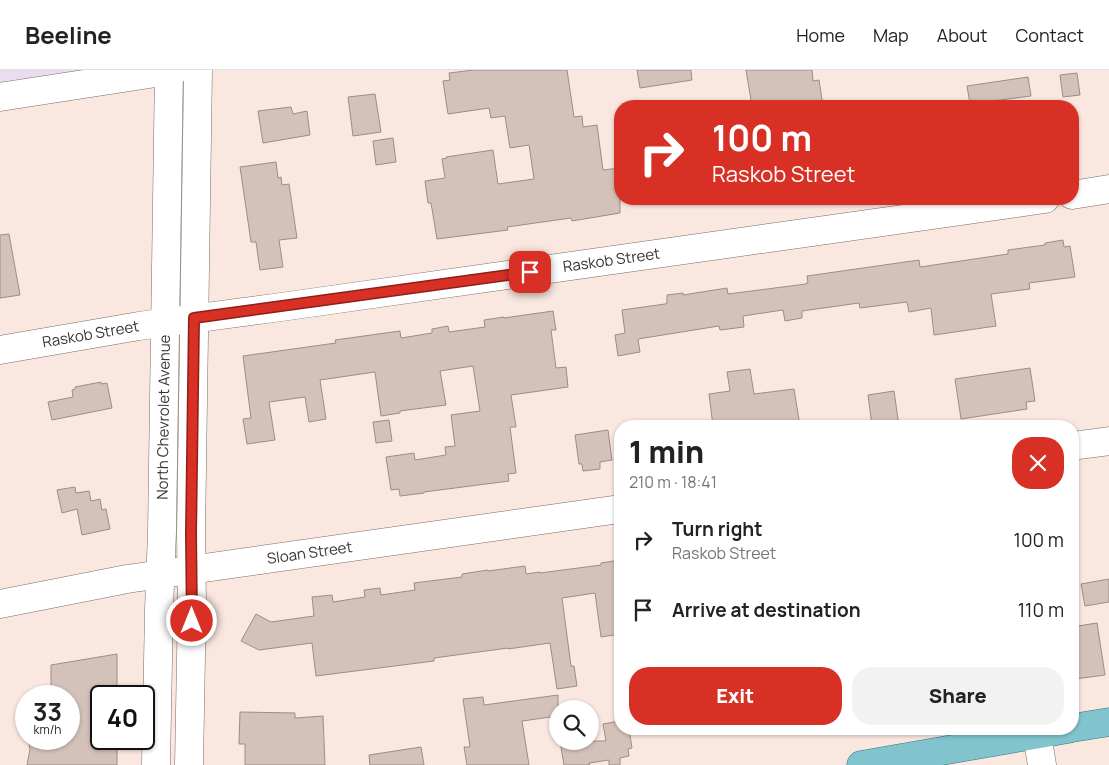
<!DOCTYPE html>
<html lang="en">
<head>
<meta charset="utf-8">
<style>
	:root { --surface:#fff; --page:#f2f2f2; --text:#222; --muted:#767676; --line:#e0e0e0; --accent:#d93025 }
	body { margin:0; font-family:Manrope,sans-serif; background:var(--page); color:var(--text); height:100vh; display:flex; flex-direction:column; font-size:19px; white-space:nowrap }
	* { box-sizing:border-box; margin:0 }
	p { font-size:16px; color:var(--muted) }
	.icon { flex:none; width:28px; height:28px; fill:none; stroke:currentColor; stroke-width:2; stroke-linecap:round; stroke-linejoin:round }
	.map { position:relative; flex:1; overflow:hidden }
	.side { position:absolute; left:614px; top:350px; width:465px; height:315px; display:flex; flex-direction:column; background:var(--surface); border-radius:20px; box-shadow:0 1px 4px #0004 }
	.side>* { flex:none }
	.hud { position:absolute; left:614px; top:30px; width:465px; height:105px; border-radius:20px; box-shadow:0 1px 4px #0004; background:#d93025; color:#fff; overflow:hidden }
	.tools { position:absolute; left:549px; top:630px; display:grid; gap:10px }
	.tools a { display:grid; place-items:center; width:50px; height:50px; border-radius:50%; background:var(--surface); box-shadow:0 1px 4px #0004; font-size:25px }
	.speed { position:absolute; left:15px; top:615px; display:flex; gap:10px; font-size:25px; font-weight:700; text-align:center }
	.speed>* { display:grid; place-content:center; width:65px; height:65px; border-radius:50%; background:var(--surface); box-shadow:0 1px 4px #0004; line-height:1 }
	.speed small { font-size:12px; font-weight:400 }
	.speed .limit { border:2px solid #111; border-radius:8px; background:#fff; color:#111 }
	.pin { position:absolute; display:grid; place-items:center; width:42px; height:42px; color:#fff; margin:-21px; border-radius:10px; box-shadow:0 2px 8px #0006 }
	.me { position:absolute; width:55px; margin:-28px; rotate:0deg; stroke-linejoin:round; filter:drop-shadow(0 0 4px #0008) }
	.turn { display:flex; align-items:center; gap:18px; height:105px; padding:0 15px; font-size:22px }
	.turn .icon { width:65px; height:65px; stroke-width:2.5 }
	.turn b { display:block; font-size:35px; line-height:42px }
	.round { display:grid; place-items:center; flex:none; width:52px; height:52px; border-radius:20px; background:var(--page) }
	.overview { display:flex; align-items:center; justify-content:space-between; height:85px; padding:0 15px }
	h1 { font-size:30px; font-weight:800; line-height:38px }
	.primary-button { display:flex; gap:10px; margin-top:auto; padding:10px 15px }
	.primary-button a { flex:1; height:58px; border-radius:20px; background:var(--accent); color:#fff; font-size:20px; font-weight:800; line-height:58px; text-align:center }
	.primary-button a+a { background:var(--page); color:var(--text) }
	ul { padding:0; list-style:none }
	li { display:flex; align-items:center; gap:15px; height:70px; padding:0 15px }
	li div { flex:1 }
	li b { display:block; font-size:19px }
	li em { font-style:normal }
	header { display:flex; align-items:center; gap:30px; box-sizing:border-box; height:70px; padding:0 25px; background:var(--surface); border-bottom:1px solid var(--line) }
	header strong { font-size:24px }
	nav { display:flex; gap:28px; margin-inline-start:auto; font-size:18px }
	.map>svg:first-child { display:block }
</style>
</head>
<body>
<header>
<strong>Beeline</strong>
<nav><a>Home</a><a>Map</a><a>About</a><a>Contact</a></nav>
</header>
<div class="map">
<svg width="1109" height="695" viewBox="0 0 1109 695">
	<rect width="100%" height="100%" fill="#fae8e0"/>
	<!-- education -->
	<path fill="#ebddf0" d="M0 0H92L0 15Z"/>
	<!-- building -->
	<g fill="#d4c2ba" stroke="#9d8c85">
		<path d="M474 0H567L574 47 582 46 583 57 597 55 603 100 620 98V143L572 151 571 148 507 157 508 160 437 169 431 133H428L425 111 445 108 442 89 447 88 446 87 493 80 498 114 534 109 529 75 510 78 505 46 491 48 489 38 448 44 443 11 450 10 449 3Z"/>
		<path d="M637 0H691L692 10 640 18Z"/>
		<path d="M746 0H812L813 11 819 10 823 36H752Z"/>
		<path d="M1077 3 1080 25 1063 27 1060 5Z"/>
		<path d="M1028 7 1031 26 970 34 967 16Z"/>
		<path d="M375 24 381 62 353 66 348 27Z"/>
		<path d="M291 37 293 44 307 41 310 65 263 73 258 41Z"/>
		<path d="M393 68 396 92 376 95 373 71Z"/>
		<path d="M276 92 278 108 281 107 282 115 289 114 297 168 279 170 283 197 260 200 256 172H251L240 97Z"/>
		<path d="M9 164 20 225 0 228V165Z"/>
		<path d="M1063 170 1064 177 1070 176 1075 207 1029 213 1030 219 991 224 996 256 934 265 931 238 909 242 907 232 860 238 859 233 802 241V248L785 251 783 240 743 246 744 257 720 260 719 256 638 269 640 282 618 286 615 265 625 263 622 240 665 234 667 233V225L683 223V225L727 218 728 224 806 214V213H808L807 206 919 190 920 197 1008 184V180L1045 175V173Z"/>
		<path d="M553 241 556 260H551L556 298 566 297 568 317 511 325 516 357H510L516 403 508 404 509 411 424 422V423L400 426 399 419 391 420 386 387 414 383 415 390 446 385 445 377 455 376 451 345 480 341 473 296 440 301 446 335 400 341V343L381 346 375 302 320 310 326 349 309 352 305 327 269 332 275 370 247 374 243 349 251 348 243 286 336 273 335 270 400 261 401 268 432 263V259L448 256 449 262 485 257 484 250 504 247V248Z"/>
		<path d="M1030 298 1035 331 1026 332 1027 339 961 349 955 309Z"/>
		<path d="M750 299 754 324 794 319 800 356H713L709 324 730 321 727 302Z"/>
		<path d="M101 312V314L107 313 112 338 52 350 48 332 73 327 72 320 75 319V317Z"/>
		<path d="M894 321 899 356H872L868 325Z"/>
		<path d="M389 350 392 371 376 373 373 352Z"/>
		<path d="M608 360 612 390 600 392V399L583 401 582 394H579L575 365Z"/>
		<path d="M75 417 76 423 89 421 91 431 100 429 102 440 106 439 110 459 82 465 77 439 62 443 57 420Z"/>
		<path d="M620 490V564L601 567 595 523 562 528 571 596H574L577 616 557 619 550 573 508 579V578L434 588V591L316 606 312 573 259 580 241 571 256 544 271 552 314 546 312 527 332 525 333 532 365 527 364 520 380 518 381 525 415 520 414 513 462 507V504L488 500V501L525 496 526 504 540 502V503L601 495V493Z"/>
		<path d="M1109 509V532L1085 536 1081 514Z"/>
		<path d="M1097 553 1105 605 1075 609 1072 595V557Z"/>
		<path d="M117 584V626H101V669H117V695H27L30 679 28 669H69V626H51V595Z"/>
		<path d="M558 625V646L522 651 529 695H467L464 677H470L463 629 483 627 484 635Z"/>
		<path d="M240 642 295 643V648L323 646 325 695H245V674H239Z"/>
		<path d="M620 651V659H629L632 678 628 679 629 686 620 688V695H609V690L589 693 590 695H564L560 671H606L603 654Z"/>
		<path d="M421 677 424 695H370L369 685Z"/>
	</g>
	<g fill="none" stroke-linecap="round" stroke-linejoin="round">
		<!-- minor casing -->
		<g stroke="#7b6b64" stroke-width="29">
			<g id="minor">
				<path d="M0 27 175 0"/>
				<path d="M1072 125 1109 119"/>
				<path id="s1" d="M0 280 139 256 274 238 1045 129"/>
				<path d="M1072 376 1109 371"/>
				<path id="s2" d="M0 534 127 509 620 439"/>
				<path d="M1037 664 1042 695"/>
				<path id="s3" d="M156 695 159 540 162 462 169 0"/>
				<path d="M189 695 192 534 191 464 198 0"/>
			</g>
		</g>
		<!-- major casing -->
		<g stroke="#327880" stroke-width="29">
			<g id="major">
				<path d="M1072 658 1109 652"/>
				<path d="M861 695 1068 659"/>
			</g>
		</g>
		<!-- minor -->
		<use href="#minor" stroke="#fff" stroke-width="28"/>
		<!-- major -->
		<use href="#major" stroke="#81c4cd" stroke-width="28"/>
	</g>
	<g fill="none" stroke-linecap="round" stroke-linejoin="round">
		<!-- route casing -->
		<g stroke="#8d1f18" stroke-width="12">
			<path id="route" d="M192 551 191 464 194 248 530 202"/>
		</g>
		<!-- route -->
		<use href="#route" stroke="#d93025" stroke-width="9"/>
	</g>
	<g text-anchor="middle" stroke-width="4" stroke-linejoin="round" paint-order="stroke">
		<!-- street labels -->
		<g font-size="15" fill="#3b3431" stroke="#fae8e0">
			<text dy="5" stroke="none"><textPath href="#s1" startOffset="618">Raskob Street</textPath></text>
			<text dy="5" stroke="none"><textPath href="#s1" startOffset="92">Raskob Street</textPath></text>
			<text dy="5" stroke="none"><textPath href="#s3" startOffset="348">North Chevrolet Avenue</textPath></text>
			<text dy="5" stroke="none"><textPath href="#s2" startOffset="314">Sloan Street</textPath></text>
		</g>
	</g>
</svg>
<div class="tools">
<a><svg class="icon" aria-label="search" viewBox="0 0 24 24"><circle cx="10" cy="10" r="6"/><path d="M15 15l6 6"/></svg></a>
</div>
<div class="speed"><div>33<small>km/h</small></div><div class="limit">40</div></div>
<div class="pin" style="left:530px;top:202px;background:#d93025"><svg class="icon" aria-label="arrive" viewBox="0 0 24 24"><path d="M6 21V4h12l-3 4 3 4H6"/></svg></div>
<svg class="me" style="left:192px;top:551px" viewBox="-20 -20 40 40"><circle r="17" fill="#d93025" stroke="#fff" stroke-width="3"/><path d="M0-11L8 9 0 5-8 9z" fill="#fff"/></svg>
<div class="hud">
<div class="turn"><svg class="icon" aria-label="right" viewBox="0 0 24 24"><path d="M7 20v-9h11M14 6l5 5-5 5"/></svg><div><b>100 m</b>Raskob Street</div></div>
</div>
<section class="side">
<div class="overview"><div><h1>1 min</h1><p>210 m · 18:41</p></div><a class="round" style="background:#d93025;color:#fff"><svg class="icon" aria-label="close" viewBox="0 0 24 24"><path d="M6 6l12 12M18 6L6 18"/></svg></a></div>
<ul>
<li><svg class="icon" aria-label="right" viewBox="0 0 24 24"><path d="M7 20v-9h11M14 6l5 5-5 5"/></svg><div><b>Turn right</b><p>Raskob Street</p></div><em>100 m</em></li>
<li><svg class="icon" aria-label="arrive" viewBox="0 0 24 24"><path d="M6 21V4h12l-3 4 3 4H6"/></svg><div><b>Arrive at destination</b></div><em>110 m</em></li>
</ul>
<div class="primary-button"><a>Exit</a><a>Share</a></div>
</section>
</div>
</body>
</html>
